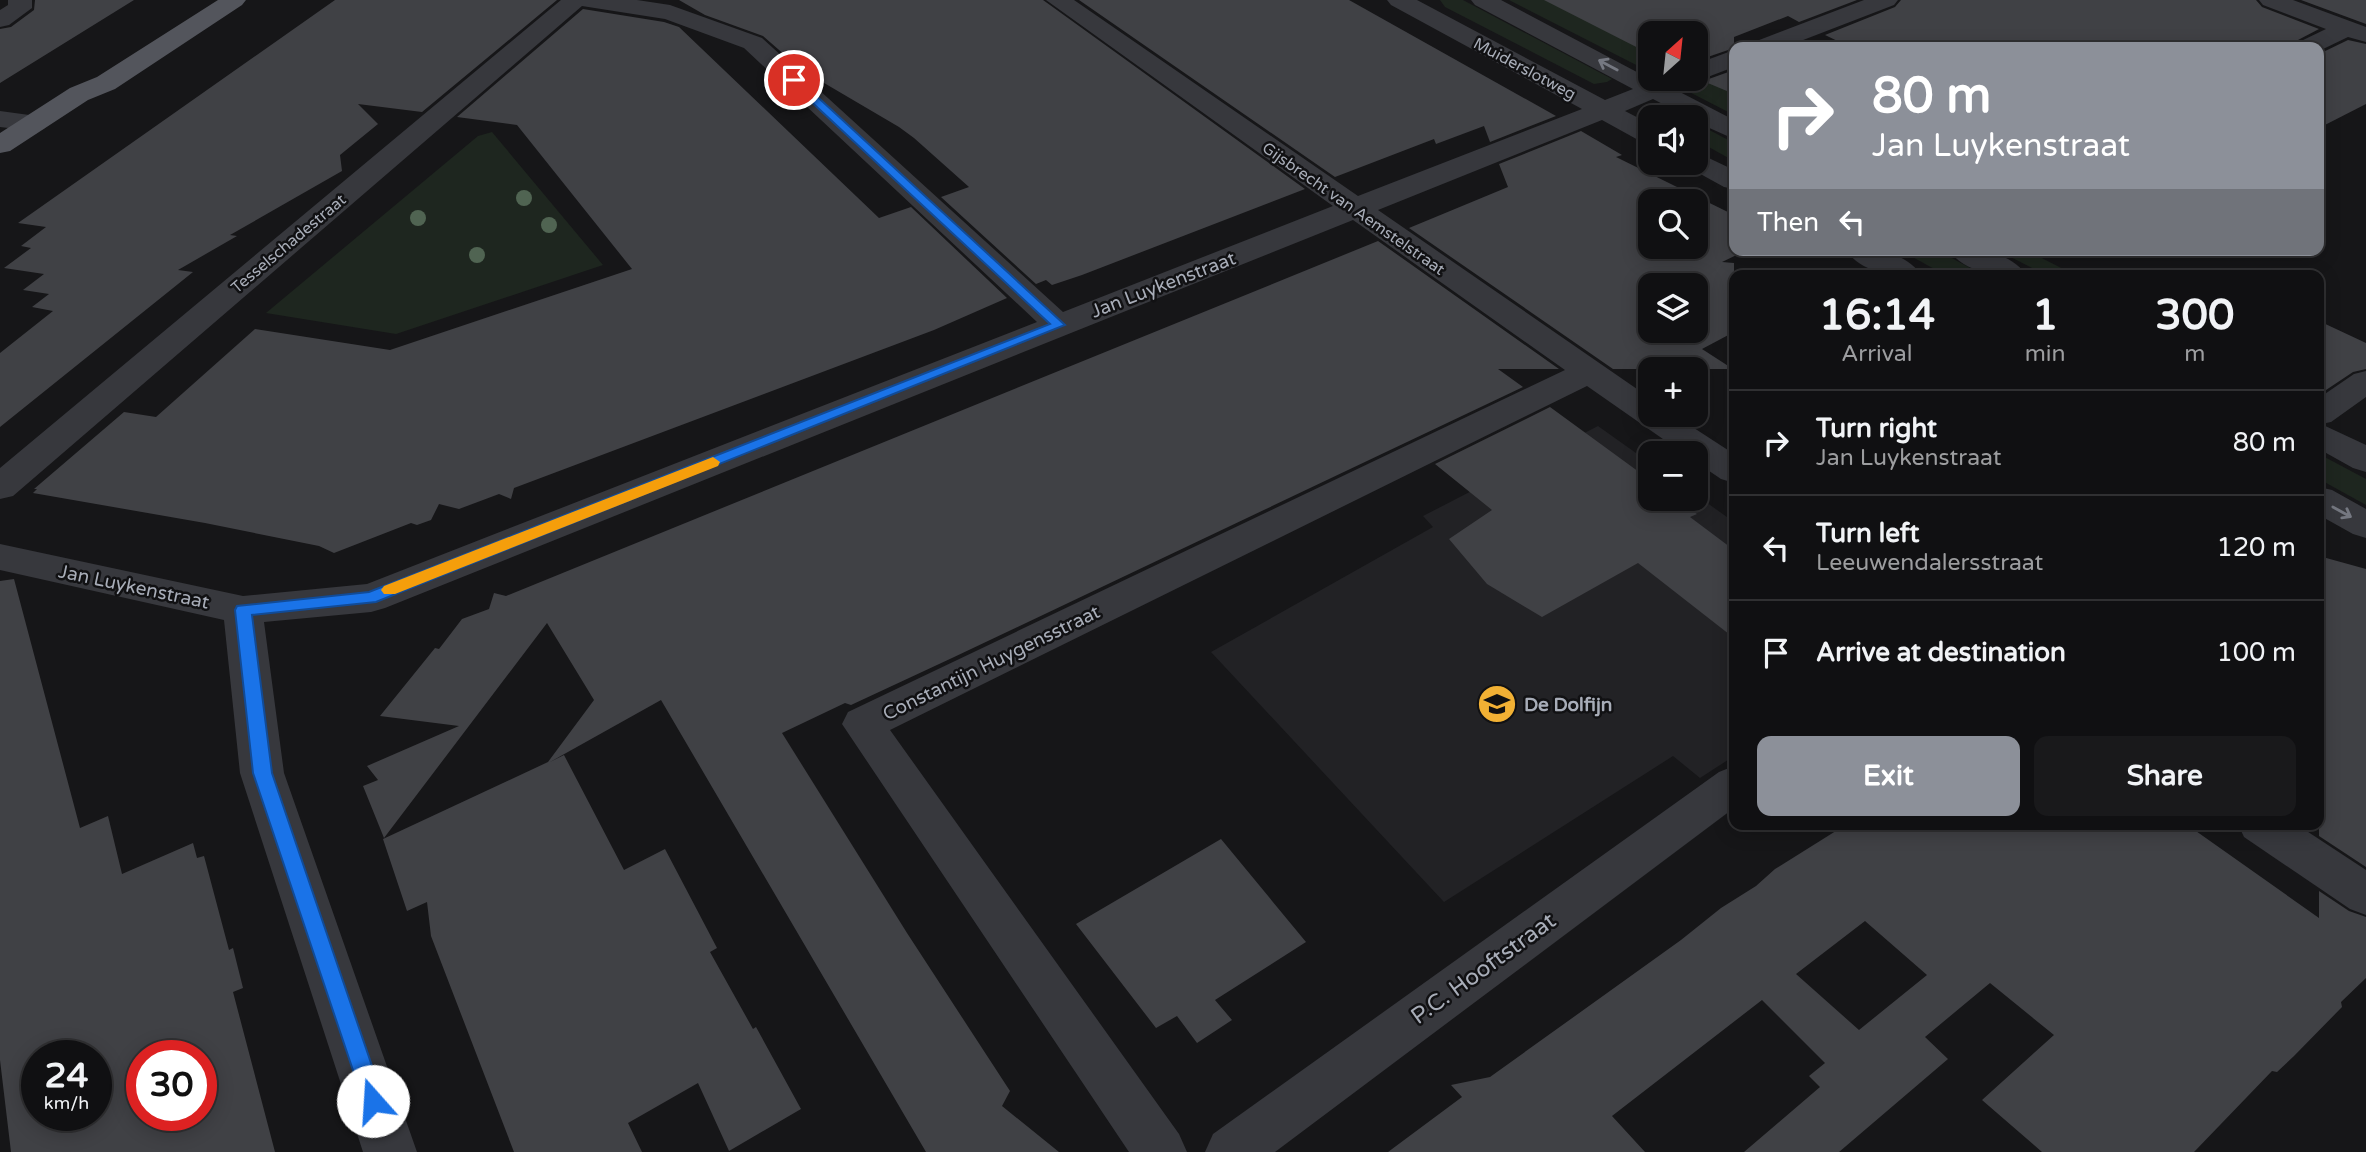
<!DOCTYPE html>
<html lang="en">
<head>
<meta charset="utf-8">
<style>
	:root { --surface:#101012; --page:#19191b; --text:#f1f3f6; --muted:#9c9d9f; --line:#303032; --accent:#8c9099 }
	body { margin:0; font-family:"Varela Round",sans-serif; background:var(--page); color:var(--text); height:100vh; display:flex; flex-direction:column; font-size:26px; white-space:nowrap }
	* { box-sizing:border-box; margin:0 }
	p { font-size:23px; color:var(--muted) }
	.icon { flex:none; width:38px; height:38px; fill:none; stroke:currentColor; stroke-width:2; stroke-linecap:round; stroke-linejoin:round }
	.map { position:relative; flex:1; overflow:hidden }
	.drawer { position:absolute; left:1729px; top:270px; width:595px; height:560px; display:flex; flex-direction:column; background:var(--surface); border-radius:14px; box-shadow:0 4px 18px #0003,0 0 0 2px var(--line) }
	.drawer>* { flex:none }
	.hud { position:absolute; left:1729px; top:42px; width:595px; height:214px; border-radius:14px; box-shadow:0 4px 18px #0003,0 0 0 2px var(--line); background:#8c9099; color:#fff; overflow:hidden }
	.needle { width:46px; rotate:27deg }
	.buttons { position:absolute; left:1638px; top:21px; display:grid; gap:14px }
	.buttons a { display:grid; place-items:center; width:70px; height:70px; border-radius:14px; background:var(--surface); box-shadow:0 4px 18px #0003,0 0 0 2px var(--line); font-size:35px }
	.speed { position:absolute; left:21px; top:1040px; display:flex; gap:14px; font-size:35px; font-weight:700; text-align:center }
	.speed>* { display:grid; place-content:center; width:91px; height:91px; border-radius:50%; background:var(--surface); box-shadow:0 4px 18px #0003,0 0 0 2px var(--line); line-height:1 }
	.speed small { font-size:18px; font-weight:400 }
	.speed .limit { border:10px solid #d22; background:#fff; color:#111 }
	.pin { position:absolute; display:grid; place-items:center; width:60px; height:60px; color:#fff; margin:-30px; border:4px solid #fff; border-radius:50%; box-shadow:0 2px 7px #0007 }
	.me { position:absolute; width:77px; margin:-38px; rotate:341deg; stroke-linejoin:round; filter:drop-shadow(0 0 5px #0008) }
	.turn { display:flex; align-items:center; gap:24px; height:147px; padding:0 28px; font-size:32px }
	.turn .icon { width:91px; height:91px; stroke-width:2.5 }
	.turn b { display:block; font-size:49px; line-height:60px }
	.then { display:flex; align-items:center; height:66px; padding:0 28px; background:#0003; gap:14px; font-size:26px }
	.eta { display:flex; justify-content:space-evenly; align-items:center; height:119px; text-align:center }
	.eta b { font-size:42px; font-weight:700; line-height:49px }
	.primary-button { display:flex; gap:14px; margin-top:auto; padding:14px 28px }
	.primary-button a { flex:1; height:80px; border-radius:14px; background:var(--accent); color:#fff; font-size:28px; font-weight:700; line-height:80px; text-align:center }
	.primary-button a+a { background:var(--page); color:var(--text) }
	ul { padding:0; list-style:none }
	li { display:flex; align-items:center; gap:21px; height:105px; padding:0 28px; border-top:2px solid var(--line) }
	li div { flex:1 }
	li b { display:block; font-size:26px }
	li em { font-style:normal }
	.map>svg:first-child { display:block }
</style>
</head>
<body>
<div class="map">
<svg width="2366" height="1152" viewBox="0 0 2366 1152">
	<rect width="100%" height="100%" fill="#161618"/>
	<!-- built -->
	<path fill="#222225" d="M1598 426 1650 463V499H1696V495L1734 522V756L1700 778 1673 756 1444 902 1211 652 1433 527 1423 516Z"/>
	<!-- green -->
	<g fill="#1e261f">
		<path d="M1440 0H1463L1612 79 1607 82 1594 84 1445 7Z"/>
		<path d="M1509 0H1551L1650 50V68L1646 70Z"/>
		<path d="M1696 73 1734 94V115L1670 82 1677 79H1696Z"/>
		<path d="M1696 123 1734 143V161L1696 140Z"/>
		<path d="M492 132 603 265 396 334 266 313 478 136Z"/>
		<path d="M1900 250H1937L1983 275H1945Z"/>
		<path d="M1997 250H2026L2075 275H2046Z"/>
		<path d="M2319 454 2366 479V505L2319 479Z"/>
	</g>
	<!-- building -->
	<g fill="#404145" fill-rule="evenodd">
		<path d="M35 0H134L0 83V29L11 27 34 10Z"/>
		<path d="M335 0H557L422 112 358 104 378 124 340 155 342 171 230 235 237 236 178 270 193 272 0 427V353L53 311 32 307 49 294 23 290 44 274 4 268 31 248 21 246 46 227 18 223Z"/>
		<path d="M679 0H1043L1305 189 1082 275 1052 285 1046 280 1036 284 941 197 969 187 914 138 899 127 802 70 763 36 705 15Z"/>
		<path d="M1079 0H1349L1556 116 1490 142 1484 126 1436 144 1434 139 1335 177Z"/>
		<path d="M1544 0H1857L1799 22 1788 16 1734 37V48L1696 61V33H1650V54Z"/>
		<path d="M1901 0H2256L2262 7 2319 29 2298 40 2293 47H1850L1825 35 1895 7Z"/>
		<path d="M2301 0H2366V24Z"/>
		<path d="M583 9 664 22 679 27 879 218 911 207 1007 298 934 330 514 488 511 499 499 494 459 509 439 504 431 520 417 525 411 523 334 553 319 546 205 523 33 493 37 489H34L124 412 156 417 255 329 390 350 632 269 517 125 457 117Z"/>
		<path d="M2348 40 2366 44V104L2319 128V54Z"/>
		<path d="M1734 70V94L1703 81 1706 80Z"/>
		<path d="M1581 131 1622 155 1616 157 1734 215V250H1747L1722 262 1734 263V332L1702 349 1733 369H1613L1409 228 1508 187 1499 164ZM1650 201H1696V247H1650ZM1650 285H1696V331H1650Z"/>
		<path d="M1378 241 1559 369H1498L1523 387 952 658 851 705 845 703 782 733 907 933 1010 1091 1002 1106 1059 1152H926L661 700 550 762 564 755 624 870 665 849 717 948 710 952 753 1029 756 1027 801 1109 729 1151 698 1083 628 1123 642 1152H514L431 936 427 902 407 911 383 839 548 762 594 700 547 623 384 838 363 786 378 780 367 766 459 726 380 716 435 648 439 649 462 619 489 609 494 593 506 596Z"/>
		<path d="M2319 321 2366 343V369L2353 372 2320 394Z"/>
		<path d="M1550 407 1650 480V499H1676L1697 514 1690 517 1734 550V638L1638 563 1542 617 1487 584 1449 539 1492 510 1435 464Z"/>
		<path d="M2319 556 2366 569V867L2319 836Z"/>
		<path d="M14 579 80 828 108 816 122 874 193 843 197 858 204 856 229 950 233 948 243 988 233 992 275 1152H11L0 1060V581ZM37 1055H96V1115H37ZM142 1055H201V1115H142Z"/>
		<path d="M1847 824H2186L2319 918V891L2349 911 2366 917V978L2341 1002 2342 1007 2294 1056 2277 1072 2272 1071 2194 1152H2042L1982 1100 2054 1035 1990 983 1925 1037 1948 1059 1839 1152H1744L1820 1087 1809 1076 1825 1063 1762 1000 1612 1116 1645 1152H1388L1462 1097 1451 1085 1490 1077 1681 940 1721 908 1756 886 1775 869ZM1865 921 1927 975 1859 1030 1796 974Z"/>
		<path d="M1221 839 1306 942 1215 1000 1232 1020 1197 1043 1177 1016 1156 1028 1076 924Z"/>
	</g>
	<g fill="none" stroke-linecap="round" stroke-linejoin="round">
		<!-- minor -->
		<g fill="#37383d" fill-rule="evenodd">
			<path d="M8 0H32V8L9 25 0 27V10L8 5Z"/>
			<path d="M561 0H637L670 5 762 38 1063 312 1333 206 1046 0H1074L1358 196 1582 109 1391 5 1387 0H1417L1605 100 1633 89 1475 5 1471 0H1501L1650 79H1696V64L1734 50V67L1705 78 1693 80 1690 84 1676 90 1734 120V139L1696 122V117H1687L1653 99 1625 111 1650 124V143L1640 141 1602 120 1378 210 1650 398V415H1674L1734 454V483L1721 479 1696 462V453H1683L1587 386 890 730 1179 1134 1187 1152H1129L842 724 848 712 1565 370 1353 220 385 608 371 612 264 622 284 773 417 1152H363L240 773 224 620 0 570V544L243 596 367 584 1037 322 744 48 665 19 582 6 13 496 0 499V468Z"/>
			<path d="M1864 0H1898L1894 5 1785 47H1750L1754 42Z"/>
			<path d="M2259 0H2293L2366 27V42L2348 37 2319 51V47H2296L2299 42 2326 29 2263 5Z"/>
			<path d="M0 111 44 117 47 123 44 129 34 131 0 127Z"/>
			<path d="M1696 152 1734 170V189L1724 187 1686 166 1684 163H1696Z"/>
			<path d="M1846 250C1873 250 1904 250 1921 275 1895 275 1863 275 1846 250Z"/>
			<path d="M1949 250C1976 250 2009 250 2026 275 2000 275 1966 275 1949 250Z"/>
			<path d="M2366 371V397L2331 422 2321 424 2366 445V472L2353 468 2319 449V398L2354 374Z"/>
			<path d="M2319 487 2332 490 2366 509V538L2353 534 2319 515Z"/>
			<path d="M1734 766V808L1275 1152H1205L1213 1134 1719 772Z"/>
			<path d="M2238 824H2296L2366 870V915L2350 909 2244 837Z"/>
		</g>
		<!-- major -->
		<path fill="#53555c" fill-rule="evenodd" d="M218 0H246L242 5 115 89 88 100 10 151 0 153V133L70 88 97 77Z"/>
	</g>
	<!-- trees -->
	<g fill="#506452">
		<circle cx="524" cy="198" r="8"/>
		<circle cx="418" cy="218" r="8"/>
		<circle cx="549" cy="225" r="8"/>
		<circle cx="477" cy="255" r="8"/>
	</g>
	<!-- one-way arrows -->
	<defs><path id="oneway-shaft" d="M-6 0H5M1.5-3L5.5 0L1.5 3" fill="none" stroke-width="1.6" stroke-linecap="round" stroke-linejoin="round" transform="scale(1.75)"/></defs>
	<g stroke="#757881">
		<use href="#oneway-shaft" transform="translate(1608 65) rotate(-152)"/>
		<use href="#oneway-shaft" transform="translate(2342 512) rotate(29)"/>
	</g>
	<!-- route -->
	<path fill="#1a73e8" stroke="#114b97" stroke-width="2" d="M790 78H797L1065 325 376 602 252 615 272 773 384 1101 381 1109 373 1112 366 1109 253 773 235 610 237 606 369 592 1050 324 790 82Z"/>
	<!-- slow -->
	<path fill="#f59e0b" d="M713 457 720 462 718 466 395 594H384L381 590 384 586Z"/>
	<!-- icons -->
	<defs>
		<g id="school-disc" transform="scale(2.0125)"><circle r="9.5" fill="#f2b134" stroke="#111113"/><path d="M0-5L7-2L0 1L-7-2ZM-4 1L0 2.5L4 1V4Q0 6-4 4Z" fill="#111"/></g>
	</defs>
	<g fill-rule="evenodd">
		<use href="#school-disc" x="1497" y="704"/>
	</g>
	<g text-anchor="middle" stroke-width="5" stroke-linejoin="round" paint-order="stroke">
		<!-- far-street labels -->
		<g font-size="16" fill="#a8adb8" stroke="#111113">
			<text transform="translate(1525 68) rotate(28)" y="6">Muiderslotweg</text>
			<text transform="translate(1354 208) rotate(35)" y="6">Gijsbrecht van Aemstelstraat</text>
			<text transform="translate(288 243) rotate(-40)" y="6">Tesselschadestraat</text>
		</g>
		<!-- street labels -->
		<g font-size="19" fill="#a8adb8" stroke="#111113">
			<text transform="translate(1163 284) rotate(-21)" y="7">Jan Luykenstraat</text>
			<text transform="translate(134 586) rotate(12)" y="7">Jan Luykenstraat</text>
			<text transform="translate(991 662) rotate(-26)" y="7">Constantijn Huygensstraat</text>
		</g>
		<!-- poi labels -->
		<g font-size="19" font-weight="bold" fill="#a8adb8" stroke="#111113" text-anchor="start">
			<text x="1524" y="711">De Dolfijn</text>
		</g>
		<!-- near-street labels -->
		<g font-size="23" fill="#a8adb8" stroke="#111113">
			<text transform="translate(1483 968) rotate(-36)" y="8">P.C. Hooftstraat</text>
		</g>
	</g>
</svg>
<div class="buttons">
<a><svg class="needle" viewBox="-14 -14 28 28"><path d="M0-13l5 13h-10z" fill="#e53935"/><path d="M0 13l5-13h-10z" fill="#9c9d9f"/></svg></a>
<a><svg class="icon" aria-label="sound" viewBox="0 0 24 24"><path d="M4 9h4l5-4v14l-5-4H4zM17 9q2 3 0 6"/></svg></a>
<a><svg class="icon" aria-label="search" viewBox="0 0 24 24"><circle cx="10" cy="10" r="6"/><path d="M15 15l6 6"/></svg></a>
<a><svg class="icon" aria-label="layers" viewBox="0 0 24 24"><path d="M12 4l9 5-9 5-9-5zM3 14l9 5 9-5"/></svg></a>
<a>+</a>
<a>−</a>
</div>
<div class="speed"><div>24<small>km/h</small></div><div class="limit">30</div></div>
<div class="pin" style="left:794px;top:80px;background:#d93025"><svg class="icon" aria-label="arrive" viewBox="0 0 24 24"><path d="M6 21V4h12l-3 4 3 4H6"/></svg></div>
<svg class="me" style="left:373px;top:1101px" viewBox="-20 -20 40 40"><circle r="19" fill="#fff"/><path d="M0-13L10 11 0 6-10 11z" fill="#1a73e8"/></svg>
<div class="hud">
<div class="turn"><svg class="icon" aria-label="right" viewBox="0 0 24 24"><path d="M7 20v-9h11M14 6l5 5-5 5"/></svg><div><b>80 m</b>Jan Luykenstraat</div></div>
<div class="then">Then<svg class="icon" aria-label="left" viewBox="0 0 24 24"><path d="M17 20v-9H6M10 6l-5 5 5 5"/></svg></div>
</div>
<section class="drawer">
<div class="eta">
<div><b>16:14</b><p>Arrival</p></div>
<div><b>1</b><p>min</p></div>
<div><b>300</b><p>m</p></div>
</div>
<ul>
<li><svg class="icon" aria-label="right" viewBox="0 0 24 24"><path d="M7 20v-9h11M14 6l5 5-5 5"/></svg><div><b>Turn right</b><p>Jan Luykenstraat</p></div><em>80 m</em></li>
<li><svg class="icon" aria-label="left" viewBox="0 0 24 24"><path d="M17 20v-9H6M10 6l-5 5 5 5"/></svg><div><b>Turn left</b><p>Leeuwendalersstraat</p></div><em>120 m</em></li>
<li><svg class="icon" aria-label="arrive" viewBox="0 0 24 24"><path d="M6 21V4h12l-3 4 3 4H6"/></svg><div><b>Arrive at destination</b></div><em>100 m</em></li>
</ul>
<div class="primary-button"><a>Exit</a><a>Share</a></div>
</section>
</div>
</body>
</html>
